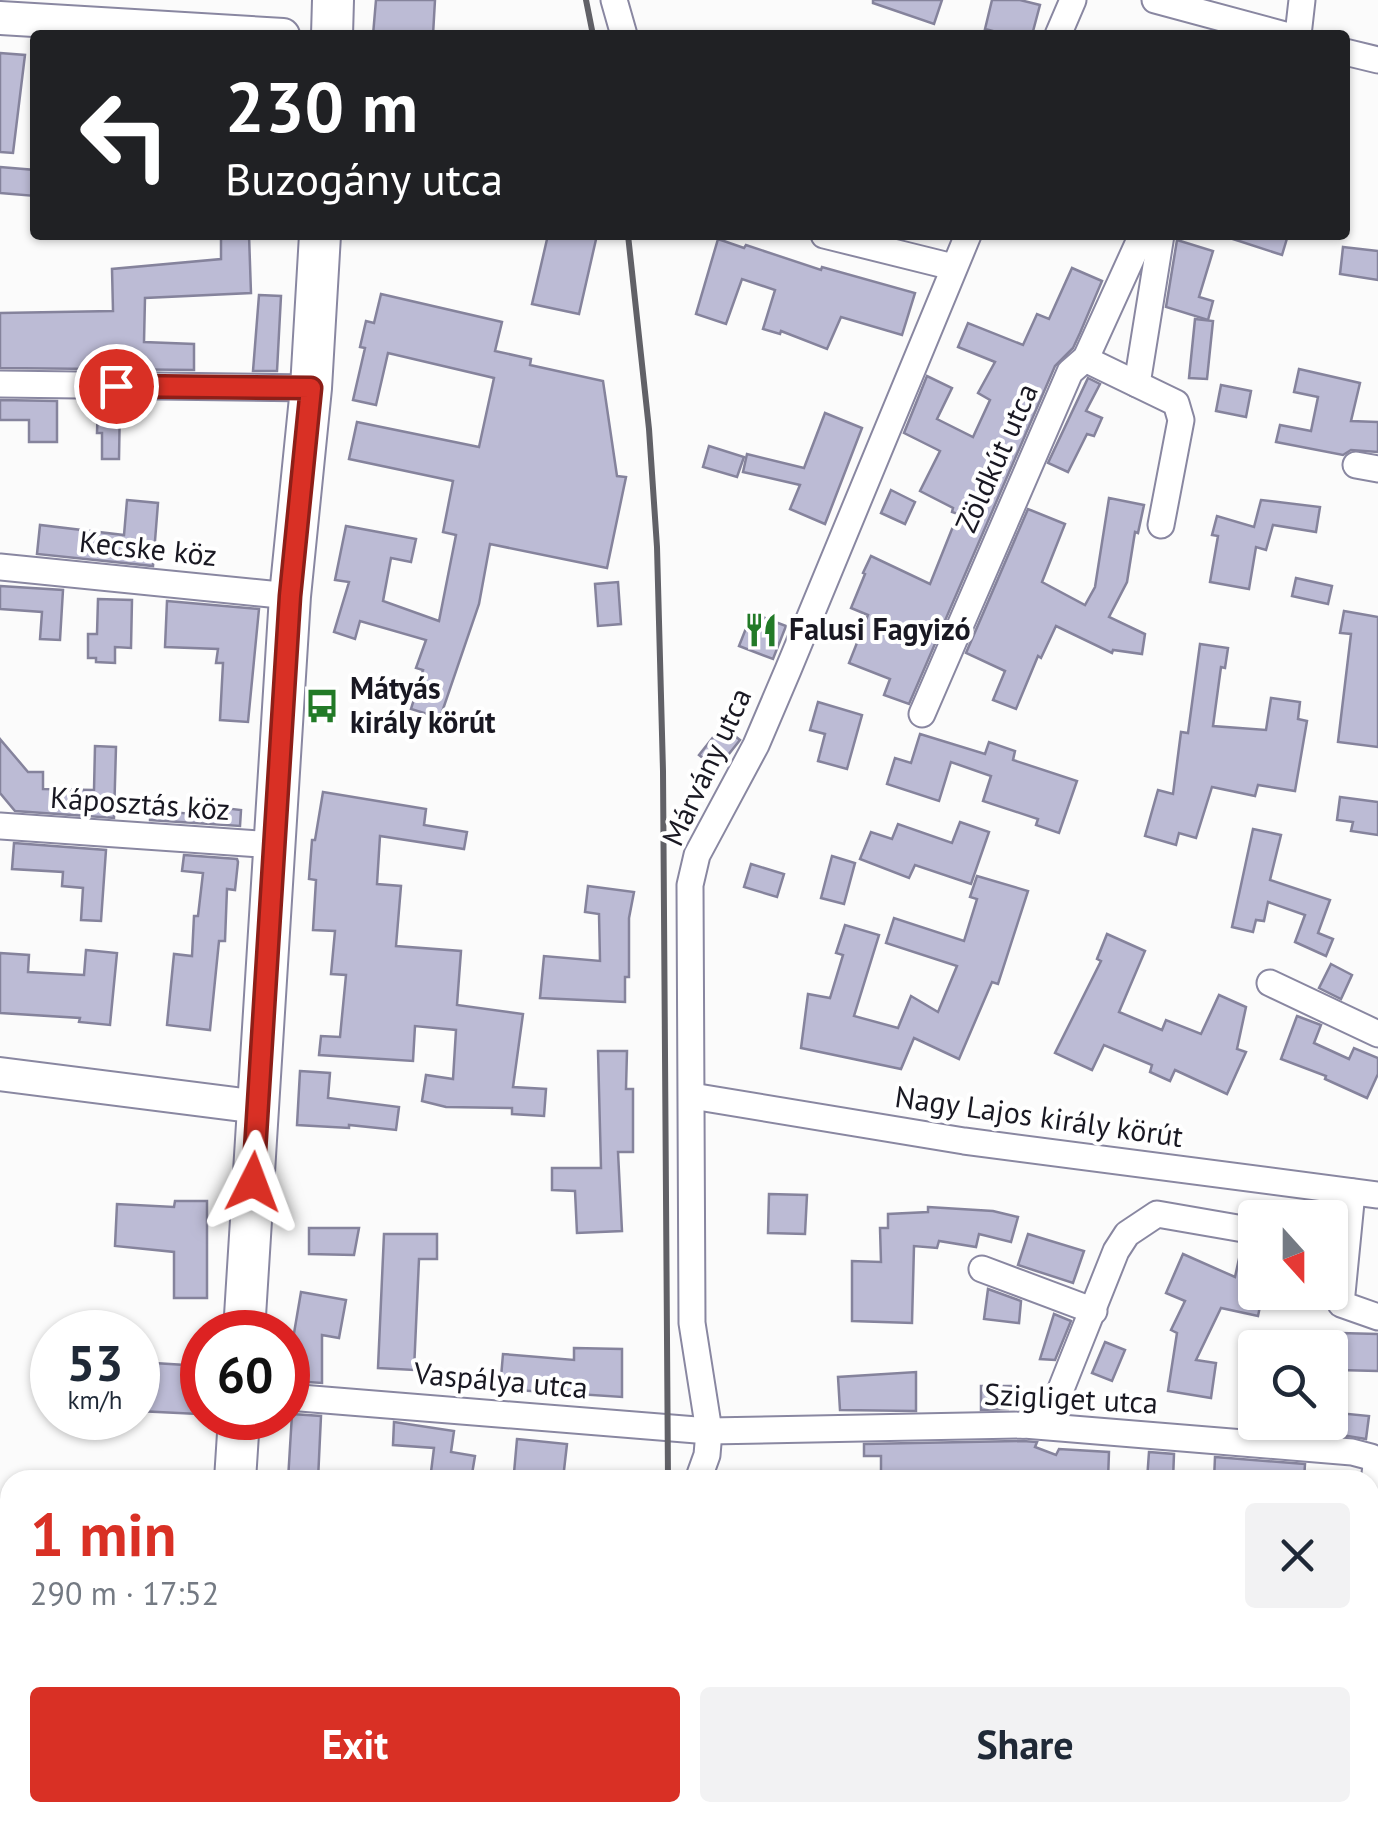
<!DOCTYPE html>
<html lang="en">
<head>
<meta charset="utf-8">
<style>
	:root { --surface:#fff; --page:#f2f2f3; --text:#1f2937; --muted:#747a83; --accent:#d93025 }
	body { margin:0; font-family:"PT Sans",sans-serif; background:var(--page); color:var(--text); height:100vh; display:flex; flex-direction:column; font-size:38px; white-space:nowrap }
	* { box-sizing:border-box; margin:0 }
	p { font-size:32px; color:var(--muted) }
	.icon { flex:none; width:55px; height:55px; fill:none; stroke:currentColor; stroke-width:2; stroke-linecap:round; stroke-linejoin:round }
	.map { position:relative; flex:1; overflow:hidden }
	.sheet { position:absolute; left:0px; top:1470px; width:1380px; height:352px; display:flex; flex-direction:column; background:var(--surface); border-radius:30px 30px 0 0; box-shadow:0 2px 8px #0004 }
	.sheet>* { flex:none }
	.hud { position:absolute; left:30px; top:30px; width:1320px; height:210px; border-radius:10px; box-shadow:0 2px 8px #0004; background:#202124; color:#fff; overflow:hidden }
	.needle { width:65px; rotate:159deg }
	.buttons { position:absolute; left:1238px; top:1200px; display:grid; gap:20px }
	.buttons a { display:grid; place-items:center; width:110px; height:110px; border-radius:10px; background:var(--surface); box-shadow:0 2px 8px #0004; font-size:50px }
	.speed { position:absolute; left:30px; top:1310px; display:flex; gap:20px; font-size:50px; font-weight:700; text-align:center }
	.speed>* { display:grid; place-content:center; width:130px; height:130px; border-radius:50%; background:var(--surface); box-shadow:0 2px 8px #0004; line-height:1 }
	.speed small { font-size:25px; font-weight:400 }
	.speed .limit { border:15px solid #d22; background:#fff; color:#111 }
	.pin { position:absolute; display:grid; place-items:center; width:85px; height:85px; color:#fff; margin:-42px; border:5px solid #fff; border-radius:50%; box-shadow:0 2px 10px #0007 }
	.me { position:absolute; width:110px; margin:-55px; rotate:3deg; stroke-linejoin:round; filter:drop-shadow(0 0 8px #0008) }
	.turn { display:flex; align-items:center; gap:35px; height:210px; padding:0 30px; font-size:45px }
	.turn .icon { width:130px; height:130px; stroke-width:2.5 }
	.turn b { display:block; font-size:70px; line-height:85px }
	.round { display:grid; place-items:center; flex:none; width:105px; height:105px; border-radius:10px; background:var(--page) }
	.overview { display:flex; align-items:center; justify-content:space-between; height:170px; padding:0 30px }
	h1 { font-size:60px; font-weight:800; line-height:75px; color:var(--accent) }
	.action { display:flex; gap:20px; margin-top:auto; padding:20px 30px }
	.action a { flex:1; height:115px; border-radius:10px; background:var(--accent); color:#fff; font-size:40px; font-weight:800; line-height:115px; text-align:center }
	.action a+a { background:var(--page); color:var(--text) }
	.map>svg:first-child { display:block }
</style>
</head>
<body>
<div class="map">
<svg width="1378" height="1821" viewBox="0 0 1378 1821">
	<rect width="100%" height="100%" fill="#fbfbfb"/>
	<!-- building -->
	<g fill="#bcbbd5" stroke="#85839c" stroke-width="2.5">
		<path d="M376 0H435L433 35H373Z"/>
		<path d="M873 0H942L934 24 873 3Z"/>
		<path d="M992 0H1020L1040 5 1032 35H1008L985 29Z"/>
		<path d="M0 53 25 55 13 153 0 152Z"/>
		<path d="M0 167 35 170V196L0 193Z"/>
		<path d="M221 235H249L251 293 145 298 144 342 194 344V370L0 368V313L113 311 112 269 221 259Z"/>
		<path d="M548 235H597L579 314 532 304Z"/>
		<path d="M1233 235H1288L1282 255 1233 239Z"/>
		<path d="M718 239 744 248 746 245 821 270 822 267 915 293 902 335 841 317 827 349 781 331 780 334 763 329 775 290 742 279 726 324 696 314Z"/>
		<path d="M1177 240 1213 251 1199 297 1213 301 1208 320 1166 307Z"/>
		<path d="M1343 247 1378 251V280L1340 274Z"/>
		<path d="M1072 268 1102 281 1080 333 1073 348 1055 366 909 704 884 695 890 679 849 663 868 615 851 608 865 574 863 573 871 556 930 584 958 514 952 512 953 508 920 491 940 451 904 433 927 376 952 388 937 419 973 437 990 400 978 393 995 362 958 347 968 323 1023 345 1037 314 1049 319Z"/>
		<path d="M381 294 502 322 495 351 531 359 530 365 603 381 617 476 626 477 607 568 490 544 479 604 440 718 411 709 423 670 416 668 426 640 360 621 355 639 334 632 349 582 335 580 346 526 416 539 411 562 391 558 383 601 439 621 456 535 443 532 453 481 349 459 357 422 479 447 494 378 388 353 376 405 353 400 365 348 360 347 366 321 374 323Z"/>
		<path d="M259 295 281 296 277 371H253Z"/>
		<path d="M1195 319 1213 321 1207 379 1189 378Z"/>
		<path d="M1299 369 1360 383 1351 421 1378 422V452L1351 450 1343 455 1276 442 1280 425 1311 431 1318 397 1294 392Z"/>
		<path d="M1088 378 1100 384 1086 411 1102 418 1094 436 1087 434 1068 472 1048 463Z"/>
		<path d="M1221 385 1251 391 1246 417 1216 411Z"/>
		<path d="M0 400 57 401V442H29V420H0Z"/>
		<path d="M98 402H120L119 459H102V433H97Z"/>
		<path d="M825 413 862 428 825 524 790 509 800 485 743 472 747 454 804 468Z"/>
		<path d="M709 446 744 457 737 477 703 467Z"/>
		<path d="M891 490 915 502 905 524 881 513Z"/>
		<path d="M1109 498 1144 505 1138 533 1135 532 1127 582 1109 617 1145 634 1142 654 1113 650 1112 653 1056 626 1041 658 1038 656 1016 709 993 700 1005 671 966 653 1028 509 1065 524 1042 582 1085 605 1095 587Z"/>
		<path d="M127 500 158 503 153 566 37 554 40 525 124 535Z"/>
		<path d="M1261 500 1320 507 1316 532 1273 525 1266 550 1256 547 1249 589 1210 582 1218 536 1212 535 1217 516 1254 527Z"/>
		<path d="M1296 578 1332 586 1328 604 1292 596Z"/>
		<path d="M618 582 621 624 598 626 595 584Z"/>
		<path d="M0 586 63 590 60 640 40 639 42 612 0 609Z"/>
		<path d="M98 599 132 600 131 648 115 647V663L96 662V658H88V634H97Z"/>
		<path d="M167 601 259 609 248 722 220 720 223 663H216L218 649 165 647Z"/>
		<path d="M1344 611 1378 617V747L1338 742 1351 634 1340 633Z"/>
		<path d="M752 613 786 626 773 659 739 646Z"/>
		<path d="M1200 644 1228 648 1225 668 1221 667 1213 726 1266 730 1271 698 1300 702 1298 719 1307 721 1295 791 1258 785 1255 796 1212 787 1196 838 1179 833 1176 845 1145 836 1158 790 1173 794 1181 732 1188 733Z"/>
		<path d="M818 702 862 715 847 769 818 761 825 734 810 730Z"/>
		<path d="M722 726 740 740 717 769 699 755Z"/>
		<path d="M920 734 985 754 989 742 1015 751 1013 760 1077 781 1059 833 1036 825 1038 819 983 801 991 776 951 762 939 801 887 784 895 758 911 763Z"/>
		<path d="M0 739 28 772H43V789L94 790 95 746 116 747 114 818 15 811 0 793Z"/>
		<path d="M323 792 426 809 424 825 467 832 464 849 380 836 377 884 401 886 396 946 461 951 457 1005 523 1014 513 1087 546 1089 544 1116 512 1114V1108L446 1107 422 1101 426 1075 453 1079 456 1030 415 1026 413 1061 319 1055 321 1036 340 1037 346 975 331 974 335 931 313 930 316 880 309 879 312 840H315Z"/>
		<path d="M1340 797 1378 802V835L1351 831 1353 822 1337 820Z"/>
		<path d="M215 807 241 810 240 826 150 820V810L214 816Z"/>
		<path d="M960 822 989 832 971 884 915 865 909 878 860 859 871 832 892 839 898 824 952 843Z"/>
		<path d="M1253 829 1281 835 1270 880 1330 900 1318 933 1333 939 1326 956 1295 942 1305 915 1268 902 1264 921 1256 920 1253 932 1232 927Z"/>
		<path d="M14 843 106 850 101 921 81 920 83 888 62 886 63 872 12 869Z"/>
		<path d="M184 855 237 859 238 862 235 890 227 889 225 941H219L210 1030 167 1025 174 954 192 956 194 916H198L203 873 182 871Z"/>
		<path d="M832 856 855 863 844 904 821 898Z"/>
		<path d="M751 864 784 874 777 897 744 887Z"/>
		<path d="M977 876 1028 891 998 984 992 982 959 1059 914 1038 901 1069 801 1048 808 994 830 998 843 955 836 953 845 925 879 935 854 1016 898 1028 911 996 938 1012 957 966 886 943 894 918 964 941 977 899 970 897Z"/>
		<path d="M588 886 634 892 629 918V977H625V1002L540 998 544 956 600 961 599 914 585 912Z"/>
		<path d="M1107 934 1145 951 1119 1012 1162 1030 1166 1020 1201 1034 1219 995 1246 1007 1237 1049 1246 1052 1227 1094 1175 1070 1170 1081 1150 1072 1152 1065 1104 1045 1092 1070 1055 1053 1101 961 1097 959Z"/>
		<path d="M86 950 117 953 110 1025 79 1022 80 1018 0 1013V953L29 955 28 972 84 975Z"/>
		<path d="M1331 964 1352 975 1341 999 1319 988Z"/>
		<path d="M1297 1016 1321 1025 1314 1043 1349 1059 1354 1048 1378 1058V1074L1367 1098 1325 1079 1326 1076 1281 1059Z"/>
		<path d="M598 1051H627L626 1089H633V1152H618L622 1231 577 1233 575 1191 552 1190V1168H601Z"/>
		<path d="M300 1071 330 1073 328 1098 399 1107 396 1130 349 1125V1128L297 1125Z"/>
		<path d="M769 1194 807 1195 805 1234 768 1233Z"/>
		<path d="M175 1201H207V1298H174V1252L115 1246 117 1204 174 1207Z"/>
		<path d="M928 1207 993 1211 1018 1217 1011 1242 979 1234 976 1247 939 1241 937 1248 914 1246 912 1323 852 1321V1261L881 1262 880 1228H888V1214L928 1212Z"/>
		<path d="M309 1228H359L354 1255 309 1254Z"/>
		<path d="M384 1234H437V1259H419L414 1370 378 1368Z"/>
		<path d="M1028 1234 1084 1251 1073 1283 1018 1265Z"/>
		<path d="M1242 1245 1255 1247V1292H1263L1258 1316 1221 1308 1196 1360 1216 1363 1211 1398 1168 1391 1177 1333 1171 1330 1185 1301 1166 1293 1183 1254 1235 1277Z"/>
		<path d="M988 1289 1021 1301 1019 1323 984 1319Z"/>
		<path d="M301 1292 346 1300 339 1338 322 1335V1383L293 1381V1339Z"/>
		<path d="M1054 1314 1071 1321 1055 1360 1040 1359Z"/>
		<path d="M1340 1333 1378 1334V1371L1339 1370Z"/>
		<path d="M1105 1342 1125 1350 1112 1381 1092 1373Z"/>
		<path d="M574 1348 622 1349V1397L500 1389 503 1354 574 1360Z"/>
		<path d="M138 1362 201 1366 198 1414 138 1411Z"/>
		<path d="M916 1372V1411L840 1410 838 1377Z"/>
		<path d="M981 1386H1011L1008 1409 981 1410Z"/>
		<path d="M1338 1413 1369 1416 1366 1439 1335 1434Z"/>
		<path d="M292 1414 321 1416 318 1480H288Z"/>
		<path d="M394 1422 454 1431 451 1452 475 1456 471 1480H430L434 1448 393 1445Z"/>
		<path d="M517 1439 567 1444 563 1479 514 1473Z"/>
		<path d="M1023 1441 1037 1442 1035 1447 1056 1455 1059 1449 1109 1452 1108 1480H898L881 1478V1456H864V1444Z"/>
		<path d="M1149 1452 1174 1454 1173 1480H1147Z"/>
		<path d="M1215 1457 1305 1464 1304 1480H1214Z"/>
	</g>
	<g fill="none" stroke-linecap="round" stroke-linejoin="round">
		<!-- minor casing -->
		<g stroke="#8987a1" stroke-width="29">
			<g id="minor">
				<path d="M614 0 624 35"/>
				<path d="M1155 0 1285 35"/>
				<path d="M1058 35 1073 0"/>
				<path d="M1298 35 1302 0"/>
				<path d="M1345 52 1378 60"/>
				<path d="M824 235 953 267"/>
				<path d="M1085 359 1176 403 1181 420 1161 525"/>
				<path d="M0 384 311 388"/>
				<path d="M1137 384 1161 235"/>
				<path d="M1356 465 1378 469"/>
				<path d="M0 567 290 596"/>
				<path d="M922 714 1070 372 1086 358 1142 235"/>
				<path d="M0 826 274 845"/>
				<path d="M1270 983 1378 1034"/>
				<path d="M692 1096 964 1141 1378 1195"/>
				<path d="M1352 1192 1341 1304 1378 1317"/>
				<path d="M982 1269 1094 1311"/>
				<path d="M288 1397 709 1431 1024 1425 1352 1452 1371 1457 1376 1466 1370 1512"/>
				<path d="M1024 1425 1045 1414 1057 1399 1116 1251 1127 1234 1157 1214 1255 1231"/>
				<path d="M698 1480 707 1455 709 1431 692 1323 690 885 697 855 756 745 788 670 968 235"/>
				<path d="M0 1614 10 1612"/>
				<path d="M1370 1616 1371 1821"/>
				<path d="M714 1821V1812"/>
			</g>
		</g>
		<!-- tertiary casing -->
		<g stroke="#8987a1" stroke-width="36">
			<g id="tertiary">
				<path d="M0 18 283 35"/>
				<path d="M0 1074 258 1107"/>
			</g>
		</g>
		<!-- primary casing -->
		<g stroke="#8987a1" stroke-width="44">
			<g id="primary">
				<path d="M332 35 333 0"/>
				<path d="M244 1332 290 596 311 388 320 235"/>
				<path d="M235 1480 239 1418"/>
				<path d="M213 1821V1812"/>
			</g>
		</g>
		<!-- minor -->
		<use href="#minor" stroke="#fff" stroke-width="25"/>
		<!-- tertiary -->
		<use href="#tertiary" stroke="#fff" stroke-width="32"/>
		<!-- primary -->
		<use href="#primary" stroke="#fff" stroke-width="40"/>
		<!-- rail -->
		<g stroke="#616167" stroke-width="6">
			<path d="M586 0 593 35"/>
			<path d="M628 235 649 429 657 547 663 771 668 1480"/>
			<path d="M671 1812V1821"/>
		</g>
	</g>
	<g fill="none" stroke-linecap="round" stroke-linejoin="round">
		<!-- route casing -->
		<g stroke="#8d1f18" stroke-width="25">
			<path id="route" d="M116 386 311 388 290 596 253 1182"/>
		</g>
		<!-- route -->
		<use href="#route" stroke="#d93025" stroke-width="18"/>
	</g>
	<!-- icons -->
	<defs>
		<g id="restaurant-bare" transform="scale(2.7)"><path d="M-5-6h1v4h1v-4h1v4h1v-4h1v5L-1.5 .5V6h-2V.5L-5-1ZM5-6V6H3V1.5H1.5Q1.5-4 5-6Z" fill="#227a27" stroke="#fff" stroke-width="2.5" paint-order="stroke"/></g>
		<g id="bus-bare" transform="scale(2.7)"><path d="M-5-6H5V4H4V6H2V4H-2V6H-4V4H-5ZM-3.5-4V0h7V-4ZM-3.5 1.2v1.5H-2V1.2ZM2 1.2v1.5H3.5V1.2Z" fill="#227a27" stroke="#fff" stroke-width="2.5" paint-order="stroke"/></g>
	</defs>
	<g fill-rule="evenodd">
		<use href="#restaurant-bare" x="761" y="630"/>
		<use href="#bus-bare" x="322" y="706"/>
	</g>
	<g text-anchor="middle" stroke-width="8" stroke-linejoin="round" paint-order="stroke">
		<!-- street labels -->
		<g font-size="30" fill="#191822" stroke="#fff">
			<text transform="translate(997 458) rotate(-66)" y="10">Zöldkút utca</text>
			<text transform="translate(148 549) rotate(6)" y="10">Kecske köz</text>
			<text transform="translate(707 767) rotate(-65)" y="10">Márvány utca</text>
			<text transform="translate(140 804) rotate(4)" y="10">Káposztás köz</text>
			<text transform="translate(1039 1117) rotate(8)" y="10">Nagy Lajos király körút</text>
			<text transform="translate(501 1381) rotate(5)" y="10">Vaspálya utca</text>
			<text transform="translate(1071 1399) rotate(3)" y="10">Szigliget utca</text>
		</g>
		<!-- poi labels -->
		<g font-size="30" font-weight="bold" fill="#191822" stroke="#fff" text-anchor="start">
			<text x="789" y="640">Falusi Fagyizó</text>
			<text x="350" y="699">Mátyás<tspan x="350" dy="34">király körút</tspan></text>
		</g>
	</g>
</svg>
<div class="buttons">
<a><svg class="needle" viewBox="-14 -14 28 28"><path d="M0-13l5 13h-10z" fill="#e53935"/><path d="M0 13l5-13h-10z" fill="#747a83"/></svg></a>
<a><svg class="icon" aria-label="search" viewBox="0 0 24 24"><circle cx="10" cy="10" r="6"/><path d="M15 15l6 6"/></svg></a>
</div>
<div class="speed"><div>53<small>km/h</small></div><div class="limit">60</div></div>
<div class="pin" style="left:116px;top:386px;background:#d93025"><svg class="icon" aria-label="arrive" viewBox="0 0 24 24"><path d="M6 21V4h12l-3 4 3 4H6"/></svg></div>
<svg class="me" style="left:253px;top:1182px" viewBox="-20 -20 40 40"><path d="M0-17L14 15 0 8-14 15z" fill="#d93025" stroke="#fff" stroke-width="4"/></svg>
<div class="hud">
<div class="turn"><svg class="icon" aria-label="left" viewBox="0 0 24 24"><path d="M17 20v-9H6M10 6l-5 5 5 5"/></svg><div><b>230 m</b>Buzogány utca</div></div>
</div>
<section class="sheet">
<div class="overview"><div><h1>1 min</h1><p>290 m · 17:52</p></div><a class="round"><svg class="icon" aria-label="close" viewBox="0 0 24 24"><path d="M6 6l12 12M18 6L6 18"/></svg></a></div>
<div class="action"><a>Exit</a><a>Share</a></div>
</section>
</div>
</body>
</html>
